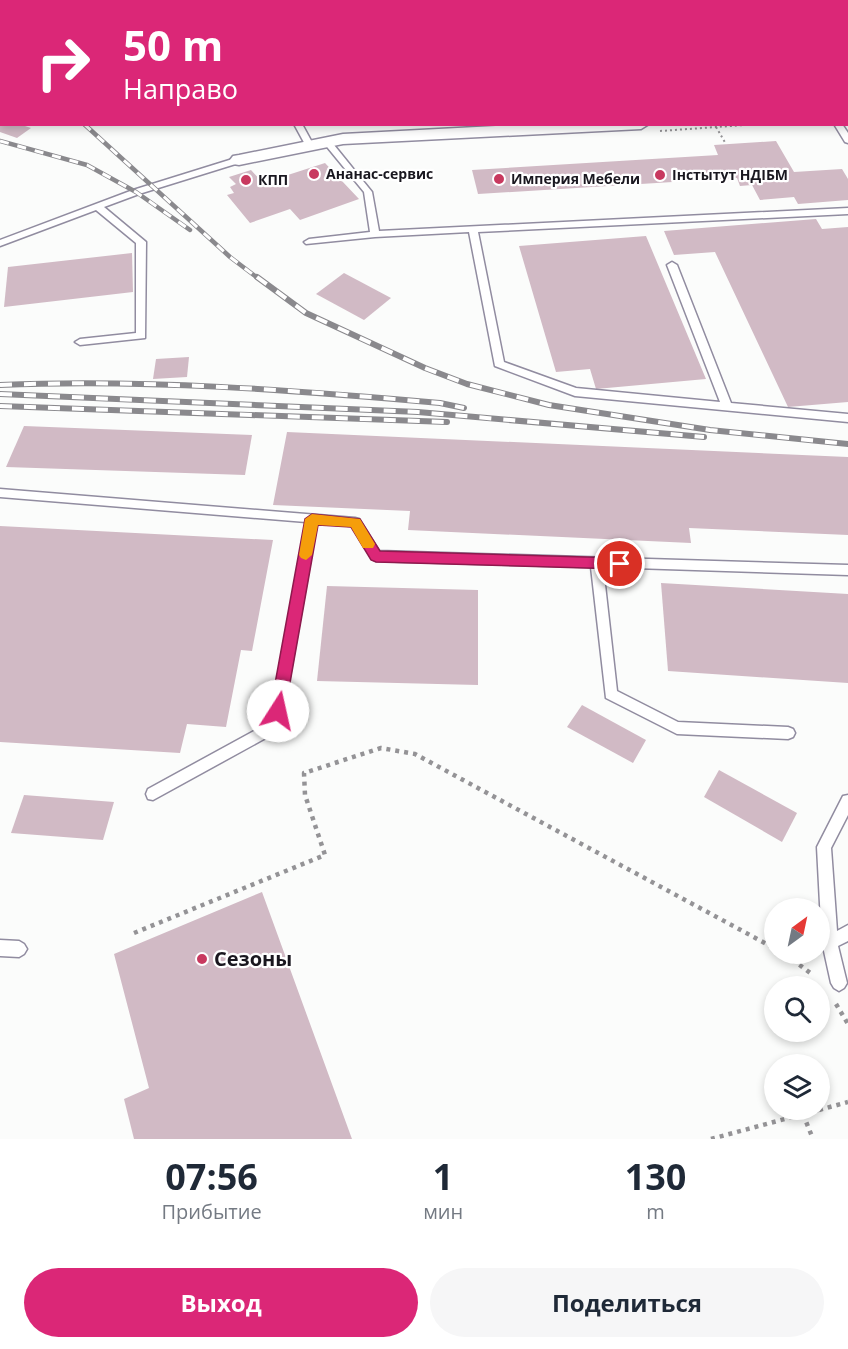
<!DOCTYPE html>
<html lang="ru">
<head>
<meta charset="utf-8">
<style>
	:root { --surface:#fff; --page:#f6f6f7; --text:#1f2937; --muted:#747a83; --accent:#db2777 }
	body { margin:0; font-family:"Open Sans",sans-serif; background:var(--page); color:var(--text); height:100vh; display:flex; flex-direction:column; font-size:22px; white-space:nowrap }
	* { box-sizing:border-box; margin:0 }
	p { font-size:20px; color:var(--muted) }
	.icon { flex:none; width:33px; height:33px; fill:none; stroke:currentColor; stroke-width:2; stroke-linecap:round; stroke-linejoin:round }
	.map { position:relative; height:1139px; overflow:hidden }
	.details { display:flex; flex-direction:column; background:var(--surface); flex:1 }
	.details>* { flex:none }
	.banner { position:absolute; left:0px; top:0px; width:849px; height:126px; box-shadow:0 3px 9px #0003; background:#db2777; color:#fff; overflow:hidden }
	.needle { width:39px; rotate:33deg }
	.fabs { position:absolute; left:764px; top:898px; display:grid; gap:12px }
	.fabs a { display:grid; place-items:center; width:66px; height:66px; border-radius:50%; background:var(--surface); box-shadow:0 3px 9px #0003; font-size:30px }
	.pin { position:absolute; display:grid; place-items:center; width:51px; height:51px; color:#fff; margin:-26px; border:3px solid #fff; border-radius:50%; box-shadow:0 2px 6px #0007 }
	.me { position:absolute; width:66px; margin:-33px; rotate:10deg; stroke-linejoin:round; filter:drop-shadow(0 0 4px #0008) }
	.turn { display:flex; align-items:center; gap:21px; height:126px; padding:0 24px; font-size:27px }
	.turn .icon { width:78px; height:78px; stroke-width:2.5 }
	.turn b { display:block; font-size:42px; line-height:51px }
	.eta { display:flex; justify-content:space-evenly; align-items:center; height:102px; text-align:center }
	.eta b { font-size:36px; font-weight:700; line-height:42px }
	.cta { display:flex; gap:12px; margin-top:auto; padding:12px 24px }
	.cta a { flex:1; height:69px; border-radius:36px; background:var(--accent); color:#fff; font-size:24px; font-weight:700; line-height:69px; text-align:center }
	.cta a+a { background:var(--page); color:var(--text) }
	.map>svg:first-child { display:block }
</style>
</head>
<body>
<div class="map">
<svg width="848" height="1139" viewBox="0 0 848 1139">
	<rect width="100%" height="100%" fill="#fbfcfb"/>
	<!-- green -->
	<path fill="#b6d2b4" d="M641 0H848V93V2Z"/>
	<!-- building -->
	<g fill="#d1bac5">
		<path d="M0 124H19L31 128 17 138 0 132Z"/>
		<path d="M776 141 794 172 842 169 848 179V200L798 204 794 197 760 200 752 185 740 186 737 178 478 194 472 170 718 155 714 145Z"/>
		<path d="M325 163 359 199 300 220 290 209 250 223 227 195 234 193 230 187 236 184 229 177 251 170 263 183Z"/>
		<path d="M816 219 822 229 848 227V402L788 407 715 252 674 255 664 231Z"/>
		<path d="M646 236 706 379 596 389 590 369 556 372 519 246Z"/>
		<path d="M132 253 133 292 4 307 8 267Z"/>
		<path d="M344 273 391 298 364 320 316 294Z"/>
		<path d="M189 357 187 377 153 379 156 359Z"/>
		<path d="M24 426 252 435 245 475 6 467Z"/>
		<path d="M287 432 848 457V535L689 528 691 543 408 530 410 511 273 505Z"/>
		<path d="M0 526 273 540 252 651 241 650 226 727 187 724 180 753 0 742Z"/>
		<path d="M661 583 848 594V683L668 671Z"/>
		<path d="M327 586 478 590V685L317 681Z"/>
		<path d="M582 705 646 740 633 763 567 727Z"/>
		<path d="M719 770 797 813 782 842 704 797Z"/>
		<path d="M24 795 114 802 103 840 11 833Z"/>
		<path d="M262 892 352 1139H134L124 1099 149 1088 114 954Z"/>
	</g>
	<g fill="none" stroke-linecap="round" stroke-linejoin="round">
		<!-- lane casing -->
		<g stroke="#918ca0" stroke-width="3">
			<g id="lane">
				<rect x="0" y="86" width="2" height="4"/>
				<path d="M294 124H302L314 146 313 148H307Z"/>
				<path d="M834 124H842L848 133V143L845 142Z"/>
				<path d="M327 139 330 140 372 192 379 231 848 208V214L478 232 504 362 576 388 720 402 667 265 672 262 677 265 731 403 848 414V422L575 396 495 366 469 232 375 237 306 244 304 242 309 239 370 232 364 192 323 142Z"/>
				<path d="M239 157 243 160 242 162 139 194 104 207 146 242 145 338 80 345 75 342 80 339 136 333V243L96 210 0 246V240L133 190Z"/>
				<path d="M0 489 355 518 359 519 379 551 848 565V575L603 567 617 691 678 722 788 727 793 729 795 733 793 737 788 739 677 734 606 698 591 567 376 561 372 559 352 526 317 523 283 715 264 739 153 800 148 799 146 794 148 789 254 731 272 709 306 522 0 497Z"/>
				<path d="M848 795V815L831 848 837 931 848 925V941L838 946 847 983 844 988 839 991 834 988 831 983 822 942 817 847 843 796Z"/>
				<path d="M0 940 19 941 24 944 27 949 24 954 19 957 0 956Z"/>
			</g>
		</g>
		<!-- street casing -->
		<g stroke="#918ca0" stroke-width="3">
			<g id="street">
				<rect x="534" y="0" width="14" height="2"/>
				<path d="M533 124H649L641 129 343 144 239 165 233 164 230 160 233 156 239 155 343 134Z"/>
			</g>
		</g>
		<!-- path-far1 -->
		<g stroke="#949396" stroke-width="2" stroke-dasharray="2 3" stroke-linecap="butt">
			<path d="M396 0 401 2"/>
			<path d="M380 2 388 0"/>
			<path d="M716 127 726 144"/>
			<path d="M660 131 759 124"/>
		</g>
		<!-- path -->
		<g stroke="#949396" stroke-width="4.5" stroke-dasharray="4 5" stroke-linecap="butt">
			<path d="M134 933 325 855 305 795 304 773 381 748 415 754 774 948"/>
			<path d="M785 954 813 975"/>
			<path d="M836 1004 848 1024"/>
			<path d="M819 1110 848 1102"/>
			<path d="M803 1114 813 1139"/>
			<path d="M711 1139 818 1110"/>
		</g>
		<!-- lane -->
		<use href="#lane" fill="#fff" fill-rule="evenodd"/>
		<!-- street -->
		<use href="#street" fill="#fff" fill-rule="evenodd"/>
		<!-- rail-far1 casing -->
		<g stroke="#8a898d" stroke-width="4.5">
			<g id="rail-far1">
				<path d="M0 15 2 17"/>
				<path d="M84 124 230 257 259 279"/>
				<path d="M0 141 87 165 136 192 190 230"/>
			</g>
		</g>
		<!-- rail casing -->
		<g stroke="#8a898d" stroke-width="6">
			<g id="rail">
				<path d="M257 277 306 313 425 368 467 384 549 405 710 430 848 444"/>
				<path d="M0 385C147 379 294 390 440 403L464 408"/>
				<path d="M0 394 418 412 704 437"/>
				<path d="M0 406 447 422"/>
			</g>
		</g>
		<!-- rail-far1 -->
		<use href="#rail-far1" stroke="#fff" stroke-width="3" stroke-dasharray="9" stroke-linecap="butt"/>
		<!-- rail -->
		<use href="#rail" stroke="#fff" stroke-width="4" stroke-dasharray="12" stroke-linecap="butt"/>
	</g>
	<!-- route -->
	<path fill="#db2777" stroke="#8e194d" stroke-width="1.5" d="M312 514 360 519 380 551 620 558 626 564 620 569 376 562 371 560 351 527 318 525 285 711 283 716 278 718 273 716 270 711 305 519Z"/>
	<!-- slow -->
	<path fill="#f59e0b" d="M312 514 360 519 375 544 373 548H363L351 527 318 525 312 555 306 560 301 558 299 555 305 519Z"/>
	<!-- markers -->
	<g fill="#c8395f" stroke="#fff" stroke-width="2">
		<circle cx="314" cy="174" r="6"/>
		<circle cx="660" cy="175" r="6"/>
		<circle cx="499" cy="179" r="6"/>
		<circle cx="246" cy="180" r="6"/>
		<circle cx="202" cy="959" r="6"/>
	</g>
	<g text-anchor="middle" stroke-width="4.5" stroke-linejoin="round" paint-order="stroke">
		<!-- far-poi labels -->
		<g font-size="14" font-weight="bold" fill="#19171f" stroke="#fff" text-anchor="start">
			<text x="326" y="179">Ананас-сервис</text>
			<text x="672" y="180">Інстытут НДІБМ</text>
			<text x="511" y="184">Империя Мебели</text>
			<text x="258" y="185">КПП</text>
		</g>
		<!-- near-poi labels -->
		<g font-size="20" font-weight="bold" fill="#19171f" stroke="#fff" text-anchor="start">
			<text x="214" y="966">Сезоны</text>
		</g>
	</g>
</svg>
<div class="fabs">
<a><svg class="needle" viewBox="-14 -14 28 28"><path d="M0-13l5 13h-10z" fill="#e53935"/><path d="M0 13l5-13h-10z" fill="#747a83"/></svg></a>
<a><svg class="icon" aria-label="search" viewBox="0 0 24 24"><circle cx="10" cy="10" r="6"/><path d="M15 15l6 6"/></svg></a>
<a><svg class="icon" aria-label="layers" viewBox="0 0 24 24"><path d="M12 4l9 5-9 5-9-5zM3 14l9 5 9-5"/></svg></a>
</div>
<div class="pin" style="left:620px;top:564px;background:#d93025"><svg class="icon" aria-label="arrive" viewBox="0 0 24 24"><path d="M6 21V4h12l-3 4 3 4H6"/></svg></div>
<svg class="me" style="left:278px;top:711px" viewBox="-20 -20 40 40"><circle r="19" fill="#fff"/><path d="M0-13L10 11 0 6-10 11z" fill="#db2777"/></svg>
<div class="banner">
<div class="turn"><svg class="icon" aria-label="right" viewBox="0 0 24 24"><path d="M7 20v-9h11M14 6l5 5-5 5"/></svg><div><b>50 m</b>Направо</div></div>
</div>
</div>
<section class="details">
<div class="eta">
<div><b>07:56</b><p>Прибытие</p></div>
<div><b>1</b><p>мин</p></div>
<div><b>130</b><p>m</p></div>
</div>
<div class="cta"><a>Выход</a><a>Поделиться</a></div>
</section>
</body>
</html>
